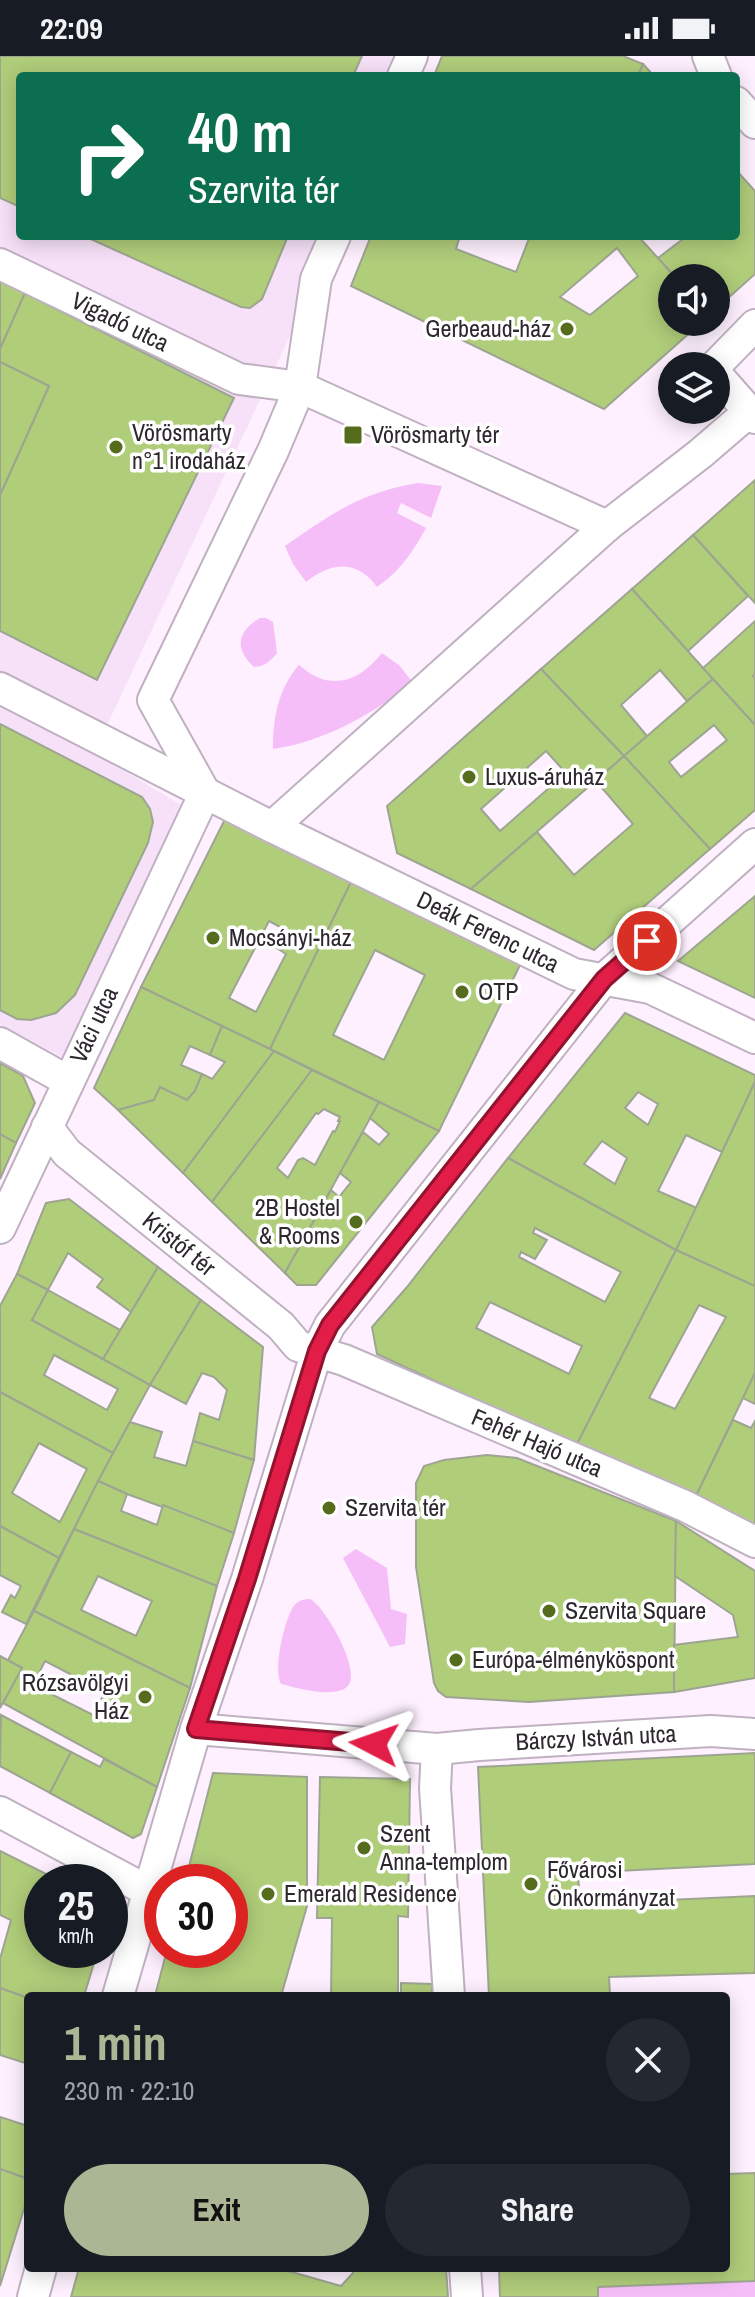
<!DOCTYPE html>
<html lang="en">
<head>
<meta charset="utf-8">
<style>
	:root { --surface:#171b24; --page:#242831; --text:#f1f3f6; --muted:#9ea1a6; --accent:#abb694 }
	body { margin:0; font-family:"Archivo Narrow",sans-serif; background:var(--page); color:var(--text); height:100vh; display:flex; flex-direction:column; font-size:30px; white-space:nowrap }
	* { box-sizing:border-box; margin:0 }
	p { font-size:26px; color:var(--muted) }
	.icon { flex:none; width:44px; height:44px; fill:none; stroke:currentColor; stroke-width:2; stroke-linecap:round; stroke-linejoin:round }
	.map { position:relative; flex:1; overflow:hidden }
	.sheet { position:absolute; left:24px; top:1936px; width:706px; height:280px; display:flex; flex-direction:column; background:var(--surface); border-radius:8px; box-shadow:0 4px 20px #0003 }
	.sheet>* { flex:none }
	.banner { position:absolute; left:16px; top:16px; width:724px; height:168px; border-radius:8px; box-shadow:0 4px 20px #0003; background:#0b6e4f; color:#fff; overflow:hidden }
	.fabs { position:absolute; left:658px; top:208px; display:grid; gap:16px }
	.fabs a { display:grid; place-items:center; width:72px; height:72px; border-radius:50%; background:var(--surface); box-shadow:0 4px 20px #0003; font-size:40px }
	.speed { position:absolute; left:24px; top:1808px; display:flex; gap:16px; font-size:40px; font-weight:700; text-align:center }
	.speed>* { display:grid; place-content:center; width:104px; height:104px; border-radius:50%; background:var(--surface); box-shadow:0 4px 20px #0003; line-height:1 }
	.speed small { font-size:20px; font-weight:400 }
	.speed .limit { border:12px solid #d22; background:#fff; color:#111 }
	.pin { position:absolute; display:grid; place-items:center; width:68px; height:68px; color:#fff; margin:-34px; border:4px solid #fff; border-radius:50%; box-shadow:0 2px 8px #0007 }
	.me { position:absolute; width:88px; margin:-44px; rotate:274deg; stroke-linejoin:round; filter:drop-shadow(0 0 6px #0008) }
	.turn { display:flex; align-items:center; gap:28px; height:168px; padding:0 40px; font-size:36px }
	.turn .icon { width:104px; height:104px; stroke-width:2.5 }
	.turn b { display:block; font-size:56px; line-height:68px }
	.round { display:grid; place-items:center; flex:none; width:84px; height:84px; border-radius:42px; background:var(--page) }
	.summary { display:flex; align-items:center; justify-content:space-between; height:136px; padding:0 40px }
	h1 { font-size:48px; font-weight:800; line-height:60px; color:var(--accent) }
	.button { display:flex; gap:16px; margin-top:auto; padding:16px 40px }
	.button a { flex:1; height:92px; border-radius:48px; background:var(--accent); color:#111; font-size:32px; font-weight:800; line-height:92px; text-align:center }
	.button a+a { background:var(--page); color:var(--text) }
	.status { display:flex; justify-content:space-between; align-items:center; height:56px; padding:0 40px; background:var(--surface); direction:ltr }
	.status svg { height:22px; fill:currentColor }
	.map>svg:first-child { display:block }
</style>
</head>
<body>
<div class="status"><b>22:09</b><svg viewBox="0 0 49 12"><path d="M0 12V9h3v3zM5 12V6h3v6zM10 12V3h3v9zM15 12V0h3v12zM26 1h20v11H26zM47 4h2v5h-2z"/></svg></div>
<div class="map">
<svg width="755" height="2241" viewBox="0 0 755 2241">
	<rect width="100%" height="100%" fill="#fef0fe"/>
	<!-- built -->
	<path fill="#f7e1f8" d="M0 0H421L412 20H20V180H337L94 697 188 753 64 1002 0 968Z"/>
	<!-- green -->
	<g fill="#f5bef9">
		<path d="M418 427 442 430 431 462 401 447 397 457 426 472C413 496 400 515 377 531 357 503 331 506 306 526L293 508 285 490C333 457 359 437 418 427Z"/>
		<path d="M260 562H266L273 566 277 597C270 606 265 610 254 611 234 593 237 575 260 562Z"/>
		<path d="M382 597 400 610 413 627C370 659 326 685 273 693 273 662 278 633 299 609 330 636 358 627 382 597Z"/>
		<path d="M356 1493 387 1512 391 1553 407 1558 405 1588 390 1591 343 1502Z"/>
		<path d="M310 1543C325 1550 362 1615 348 1630 335 1643 296 1632 281 1628 273 1613 284 1566 293 1551 297 1545 303 1543 310 1543Z"/>
		<path d="M755 2225V2241H598V2231Z"/>
	</g>
	<!-- building -->
	<g fill="#b0cd7a" stroke="#9da591" stroke-width="2" fill-rule="evenodd">
		<path d="M0 0H362L353 20H20V151L0 142Z"/>
		<path d="M442 0H623L643 8 638 20H434Z"/>
		<path d="M643 8 654 20H638Z"/>
		<path d="M736 114 755 135V218L716 253V222H676L658 202 687 180H736Z"/>
		<path d="M84 180H288L262 243 250 252 241 251Z"/>
		<path d="M371 180H460L456 193 516 216 530 180H638L676 222H672V266H702L604 353 351 230ZM617 192 638 220 590 259 560 241Z"/>
		<path d="M0 225 25 237 0 293Z"/>
		<path d="M25 237 234 342 97 624 0 575V439L49 330 0 306V293Z"/>
		<path d="M0 306 49 330 0 439Z"/>
		<path d="M755 424V547L693 479Z"/>
		<path d="M693 479 748 540 688 595 632 533Z"/>
		<path d="M632 533 713 623 687 645 660 614 621 649 647 680 624 700 541 613Z"/>
		<path d="M755 565V618L753 620 755 622V669L703 612Z"/>
		<path d="M541 613 624 700 471 833 397 797 387 750ZM546 695 566 717 500 775 481 753Z"/>
		<path d="M713 623 755 669V754L710 793 624 700ZM714 669 727 684 681 721 669 706Z"/>
		<path d="M0 668 142 741 150 753 153 766 148 787 75 939 56 957 31 964 17 963 0 954Z"/>
		<path d="M624 700 710 793 594 894 471 833 537 776 574 819 633 768 596 725Z"/>
		<path d="M227 759 352 824 270 993 141 931ZM269 865 284 873 275 891 286 898 256 956 229 942Z"/>
		<path d="M352 824 521 907 439 1075 270 993ZM375 894 425 919 384 1004 333 979Z"/>
		<path d="M755 840V942L678 905Z"/>
		<path d="M141 931 222 970 210 999 190 990 181 1009 202 1018 195 1035 187 1044 160 1031 154 1044 118 1054 94 1032Z"/>
		<path d="M625 957 755 1019V1026L722 1096 686 1079 658 1135 697 1152 676 1194 508 1102ZM638 1036 658 1048 648 1069 625 1052ZM602 1085 627 1102 615 1128 584 1108Z"/>
		<path d="M222 970 274 995 183 1117 118 1054 154 1044 160 1031 187 1044 195 1035 202 1018 212 1023 225 1006 210 999Z"/>
		<path d="M274 995 312 1014 212 1146 183 1117Z"/>
		<path d="M0 1007 23 1020 35 1047 16 1087 0 1078Z"/>
		<path d="M312 1014 379 1046 285 1217 212 1146ZM324 1053 340 1061 338 1065H340L335 1076 333 1075 315 1109 303 1102 298 1104 288 1122 277 1112 316 1057 318 1058Z"/>
		<path d="M755 1026V1230L676 1194Z"/>
		<path d="M379 1046 439 1075 316 1229H297L285 1217 331 1134 339 1141 351 1126 340 1117 363 1076 379 1089 389 1078 370 1062Z"/>
		<path d="M0 1078 16 1087 0 1123Z"/>
		<path d="M508 1102 676 1194 576 1390 377 1298 372 1271 407 1231ZM535 1172 621 1216 605 1246 519 1201 521 1196 535 1203 547 1184 533 1177ZM490 1246 582 1290 569 1318 476 1272Z"/>
		<path d="M69 1143 158 1211 131 1256 97 1231 103 1223 68 1197 48 1234 17 1218 46 1147Z"/>
		<path d="M676 1194 755 1230V1317L694 1444 576 1390ZM699 1249 726 1261 675 1353 649 1342Z"/>
		<path d="M158 1211 201 1244 150 1329 103 1303Z"/>
		<path d="M17 1218 48 1234 32 1264 150 1329 113 1397 0 1336V1250ZM54 1299 118 1333 107 1354 44 1319Z"/>
		<path d="M48 1234 120 1274 103 1303 32 1264Z"/>
		<path d="M201 1244 263 1291 254 1404 193 1385 200 1357 219 1364 227 1334 214 1321 202 1317 186 1348 150 1329Z"/>
		<path d="M755 1317V1348L743 1342Z"/>
		<path d="M0 1336 113 1397 59 1502 0 1470ZM39 1387 87 1413 60 1466 12 1437Z"/>
		<path d="M733 1364 751 1372 755 1365V1471L694 1444Z"/>
		<path d="M130 1366 162 1376 154 1401 186 1410 193 1385 254 1404 234 1477 127 1438 98 1425Z"/>
		<path d="M487 1399 517 1402 676 1465 674 1636 529 1646 446 1641 438 1635 434 1627 416 1511V1427L424 1410 444 1404Z"/>
		<path d="M98 1425 127 1438 121 1455 157 1469 163 1449 234 1477 217 1530 74 1473Z"/>
		<path d="M676 1465 755 1515V1622L674 1636V1589L738 1581 733 1559 675 1520Z"/>
		<path d="M0 1470 59 1502 26 1568 2 1556 11 1539 15 1542 21 1530 0 1519Z"/>
		<path d="M74 1473 217 1530 190 1632 34 1555ZM98 1520 152 1545 136 1580 81 1554Z"/>
		<path d="M34 1555 190 1632 157 1731 3 1647 22 1612 8 1604ZM45 1605 105 1636 93 1659 33 1629Z"/>
		<path d="M0 1600 22 1612 0 1652Z"/>
		<path d="M1 1659 71 1696 50 1737 0 1710Z"/>
		<path d="M71 1696 100 1711 104 1703 157 1731 141 1778 133 1782 50 1737Z"/>
		<path d="M755 1697V1808L578 1817 580 1848 755 1840V1917L609 1921 610 1940H489L478 1711Z"/>
		<path d="M213 1717 307 1721V1850L281 1940H155L167 1894H230V1826H185Z"/>
		<path d="M320 1721 410 1723 408 1861 398 1860V1940H331L332 1862H317Z"/>
		<path d="M0 1795 62 1826H42V1894H98L84 1940 28 1942 0 1932V1903L11 1864 0 1859Z"/>
		<path d="M401 1927 432 1928V1940H401Z"/>
		<path d="M0 1932 28 1942V2008L0 1999Z"/>
		<path d="M0 2061 28 2070V2123L0 2113Z"/>
		<path d="M0 2113 28 2123V2140L0 2230Z"/>
		<path d="M755 2117V2225L598 2231V2241H500L499 2212H726V2118Z"/>
		<path d="M79 2212H278L341 2230 353 2217V2212H446L448 2241H71Z"/>
	</g>
	<g fill="none" stroke-linecap="round" stroke-linejoin="round">
		<!-- street casing -->
		<g stroke="#c0b1c2" stroke-width="34">
			<g id="street">
				<path d="M708 0 716 20"/>
				<path d="M403 20 412 0"/>
				<path d="M736 46 755 67"/>
				<path d="M0 208 239 323 300 331 607 470"/>
				<path d="M715 310 755 269"/>
				<path d="M716 318 755 362"/>
				<path d="M0 632 272 771 574 918 650 932 755 982"/>
				<path d="M205 737 153 644 273 395 300 331 316 223 335 180"/>
				<path d="M272 771 607 470 700 398 749 356"/>
				<path d="M0 987 68 1025"/>
				<path d="M47 1071 67 1097 281 1270 298 1290 344 1304 685 1450 755 1486"/>
				<path d="M0 1172 205 737"/>
				<path d="M196 1673 437 1693 479 1689 711 1675 755 1678"/>
				<path d="M437 1693 435 1732 449 1940"/>
				<path d="M0 1756 148 1835"/>
				<path d="M118 1940 196 1673 247 1523 317 1295 330 1269 604 923 755 788"/>
				<path d="M465 2212 467 2241"/>
				<path d="M33 2241 41 2212"/>
			</g>
		</g>
		<!-- street -->
		<use href="#street" stroke="#fff" stroke-width="30"/>
	</g>
	<g fill="none" stroke-linecap="round" stroke-linejoin="round">
		<!-- route casing -->
		<g stroke="#92132f" stroke-width="20">
			<path id="route" d="M374 1688 196 1673 247 1523 317 1295 330 1269 604 923 647 885"/>
		</g>
		<!-- route -->
		<use href="#route" stroke="#e11d48" stroke-width="14"/>
	</g>
	<!-- markers -->
	<g fill="#556c1d" stroke="#fff" stroke-width="3">
		<circle cx="567" cy="273" r="8"/>
		<rect x="343" y="369" width="20" height="20" rx="4"/>
		<circle cx="116" cy="391" r="8"/>
		<circle cx="469" cy="721" r="8"/>
		<circle cx="213" cy="882" r="8"/>
		<circle cx="462" cy="936" r="8"/>
		<circle cx="356" cy="1166" r="8"/>
		<circle cx="329" cy="1452" r="8"/>
		<circle cx="549" cy="1555" r="8"/>
		<circle cx="456" cy="1604" r="8"/>
		<circle cx="145" cy="1641" r="8"/>
		<circle cx="364" cy="1792" r="8"/>
		<circle cx="531" cy="1828" r="8"/>
		<circle cx="268" cy="1838" r="8"/>
	</g>
	<g text-anchor="middle" stroke-width="7" stroke-linejoin="round" paint-order="stroke">
		<!-- street labels -->
		<g font-size="24" fill="#2d272e" stroke="#fff">
			<text transform="translate(120 266) rotate(26)" y="8">Vigadó utca</text>
			<text transform="translate(488 876) rotate(26)" y="8">Deák Ferenc utca</text>
			<text transform="translate(94 969) rotate(-65)" y="8">Váci utca</text>
			<text transform="translate(179 1188) rotate(39)" y="8">Kristóf tér</text>
			<text transform="translate(537 1387) rotate(23)" y="8">Fehér Hajó utca</text>
			<text transform="translate(596 1682) rotate(-3)" y="8">Bárczy István utca</text>
		</g>
		<!-- poi labels -->
		<g font-size="24" fill="#2d272e" stroke="#fff" text-anchor="start">
			<text x="551" y="281" text-anchor="end">Gerbeaud-ház</text>
			<text x="132" y="385">Vörösmarty<tspan x="132" dy="28">n°1 irodaház</tspan></text>
			<text x="371" y="387">Vörösmarty tér</text>
			<text x="485" y="729">Luxus-áruház</text>
			<text x="229" y="890">Mocsányi-ház</text>
			<text x="478" y="944">OTP</text>
			<text x="340" y="1160" text-anchor="end">2B Hostel<tspan x="340" dy="28">&amp; Rooms</tspan></text>
			<text x="345" y="1460">Szervita tér</text>
			<text x="565" y="1563">Szervita Square</text>
			<text x="472" y="1612">Európa-élményköspont</text>
			<text x="129" y="1635" text-anchor="end">Rózsavölgyi<tspan x="129" dy="28">Ház</tspan></text>
			<text x="380" y="1786">Szent<tspan x="380" dy="28">Anna-templom</tspan></text>
			<text x="547" y="1822">Fővárosi<tspan x="547" dy="28">Önkormányzat</tspan></text>
			<text x="284" y="1846">Emerald Residence</text>
		</g>
	</g>
</svg>
<div class="fabs">
<a><svg class="icon" aria-label="sound" viewBox="0 0 24 24"><path d="M4 9h4l5-4v14l-5-4H4zM17 9q2 3 0 6"/></svg></a>
<a><svg class="icon" aria-label="layers" viewBox="0 0 24 24"><path d="M12 4l9 5-9 5-9-5zM3 14l9 5 9-5"/></svg></a>
</div>
<div class="speed"><div>25<small>km/h</small></div><div class="limit">30</div></div>
<div class="pin" style="left:647px;top:885px;background:#d93025"><svg class="icon" aria-label="arrive" viewBox="0 0 24 24"><path d="M6 21V4h12l-3 4 3 4H6"/></svg></div>
<svg class="me" style="left:374px;top:1688px" viewBox="-20 -20 40 40"><path d="M0-17L14 15 0 8-14 15z" fill="#e11d48" stroke="#fff" stroke-width="4"/></svg>
<div class="banner">
<div class="turn"><svg class="icon" aria-label="right" viewBox="0 0 24 24"><path d="M7 20v-9h11M14 6l5 5-5 5"/></svg><div><b>40 m</b>Szervita tér</div></div>
</div>
<section class="sheet">
<div class="summary"><div><h1>1 min</h1><p>230 m · 22:10</p></div><a class="round"><svg class="icon" aria-label="close" viewBox="0 0 24 24"><path d="M6 6l12 12M18 6L6 18"/></svg></a></div>
<div class="button"><a>Exit</a><a>Share</a></div>
</section>
</div>
</body>
</html>
